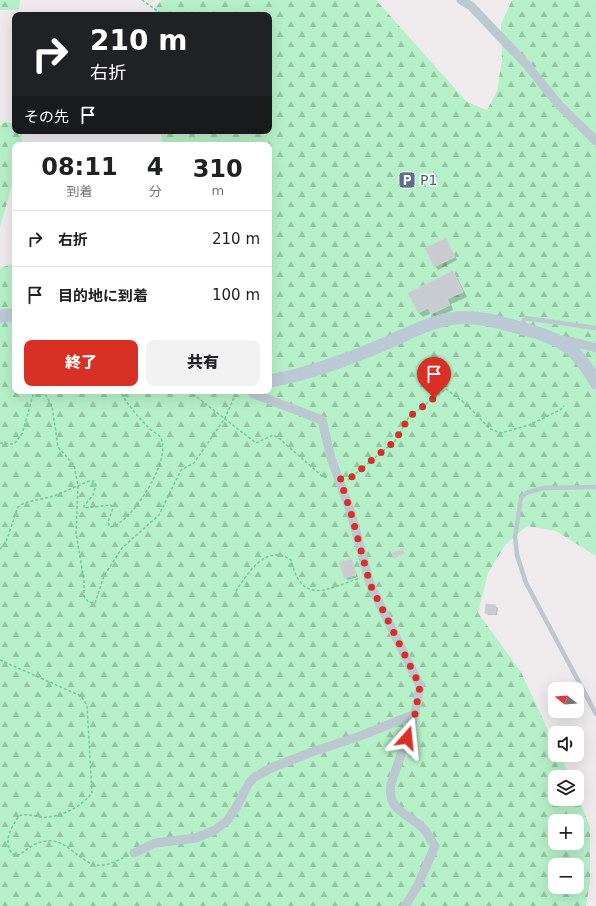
<!DOCTYPE html>
<html lang="ja">
<head>
<meta charset="utf-8">
<style>
	:root { --surface:#fff; --page:#f2f2f2; --text:#202124; --muted:#757577; --line:#e0e0e0; --accent:#d93025 }
	body { margin:0; font-family:"DejaVu Sans","Noto Sans JP",sans-serif; background:var(--page); color:var(--text); height:100vh; display:flex; flex-direction:column; font-size:15px; white-space:nowrap }
	* { box-sizing:border-box; margin:0 }
	p { font-size:13px; color:var(--muted) }
	.icon { flex:none; width:22px; height:22px; fill:none; stroke:currentColor; stroke-width:2; stroke-linecap:round; stroke-linejoin:round }
	.map { position:relative; flex:1; overflow:hidden }
	.panel { position:absolute; left:12px; top:142px; width:260px; height:252px; display:flex; flex-direction:column; background:var(--surface); border-radius:8px; box-shadow:0 4px 16px #0002 }
	.panel>* { flex:none }
	.hud { position:absolute; left:12px; top:12px; width:260px; height:122px; border-radius:8px; box-shadow:0 4px 16px #0002; background:#202124; color:#fff; overflow:hidden }
	.needle { width:26px; rotate:287deg }
	.fabs { position:absolute; left:548px; top:682px; display:grid; gap:8px }
	.fabs a { display:grid; place-items:center; width:36px; height:36px; border-radius:8px; background:var(--surface); box-shadow:0 4px 16px #0002; font-size:20px }
	.pin { position:absolute; display:grid; place-items:center; width:34px; height:34px; color:#fff; margin:-41px -17px; border-radius:50% 50% 50% 0; rotate:-45deg; box-shadow:0 0 4px #0007 }
	.pin .icon { rotate:45deg }
	.me { position:absolute; width:44px; margin:-22px; rotate:18deg; stroke-linejoin:round; filter:drop-shadow(0 0 3px #0008) }
	.turn { display:flex; align-items:center; gap:14px; height:84px; padding:0 12px; font-size:18px }
	.turn .icon { width:52px; height:52px; stroke-width:2.5 }
	.turn b { display:block; font-size:28px; line-height:34px }
	.then { display:flex; align-items:center; height:38px; padding:0 12px; background:#0003; gap:8px; font-size:15px }
	.eta { display:flex; justify-content:space-evenly; align-items:center; height:68px; text-align:center }
	.eta b { font-size:24px; font-weight:800; line-height:28px }
	.primary-button { display:flex; gap:8px; margin-top:auto; padding:8px 12px }
	.primary-button a { flex:1; height:46px; border-radius:8px; background:var(--accent); color:#fff; font-size:16px; font-weight:800; line-height:46px; text-align:center }
	.primary-button a+a { background:var(--page); color:var(--text) }
	ul { padding:0; list-style:none }
	li { display:flex; align-items:center; gap:12px; height:56px; padding:0 12px; border-top:1px solid var(--line) }
	li div { flex:1 }
	li b { display:block; font-size:15px }
	li em { font-style:normal }
	.map>svg:first-child { display:block }
</style>
</head>
<body>
<div class="map">
<svg width="596" height="906" viewBox="0 0 596 906">
	<defs>
		<pattern id="forest-firs" width="22" height="20" patternUnits="userSpaceOnUse"><rect width="22" height="20" fill="#b6f0c8"/><path d="M5 1l3.5 6h-7zM16 11l3.5 6h-7z" fill="#96c5a5"/></pattern>
	</defs>
	<rect width="100%" height="100%" fill="#efebec"/>
	<!-- forest -->
	<g fill="url(#forest-firs)" fill-rule="evenodd">
		<path d="M0 0H20L19 10H0Z"/>
		<path d="M161 0H376L467 102 487 110 497 91 502 60 501 24 512 0H596V556L556 531 527 526 505 545 488 573 478 613 521 672 555 745V755H560L570 776 555 777V799H577V795L590 827V882L586 906H0V268L15 263V391H269V145H163L160 131H269V15H151ZM555 821H577V843H555ZM555 865H577V887H555Z"/>
		<path d="M7 122 15 124V131H22V145H15V174L0 227V125Z"/>
	</g>
	<!-- shadow -->
	<g fill="#0003">
		<path d="M446 239 457 260 438 270 435 266Z"/>
		<path d="M452 273 457 277 467 297 451 304 453 310 436 318 432 313 423 317 419 313 409 294Z"/>
		<path d="M351 560 358 577 347 580 340 563Z"/>
		<path d="M495 606 498 608 497 615H488L486 613Z"/>
	</g>
	<!-- building -->
	<g fill="#c8ccd1" stroke="#cfd3d8">
		<path d="M446 238 455 257 434 267 425 248Z"/>
		<path d="M453 271 463 292 447 299 450 305 431 314 428 308 418 313 408 293Z"/>
		<path d="M403 549 405 553 394 558 392 553Z"/>
		<path d="M352 559 356 575 344 578 339 562Z"/>
		<path d="M486 604 496 605 495 614 485 613Z"/>
	</g>
	<g fill="none" stroke-linecap="round" stroke-linejoin="round">
		<!-- path -->
		<g stroke="#6dcf97" stroke-width="1.5" stroke-dasharray="3 2" stroke-linecap="butt">
			<path d="M142 0 163 15"/>
			<path d="M189 391 256 443 273 435 280 439 323 477H328"/>
			<path d="M0 443 14 444 22 434 33 395 45 394 52 406 58 447 74 465 78 486 76 533 84 581V596L88 602 95 603 104 576 122 548 159 515 181 470 194 463 225 418 237 391"/>
			<path d="M348 480 395 441 409 417 446 389 467 405 490 429 501 433 529 425 560 410 564 406"/>
			<path d="M0 549 6 542 18 507 24 503 54 496 89 481H94L96 485 93 495 84 506V508L111 505 113 508 108 522 110 527C132 524 174 456 160 437 157 433 151 431 148 427 138 417 127 404 120 391"/>
			<path d="M236 591C248 573 266 543 291 560 302 606 327 589 360 578"/>
			<path d="M0 660 81 696 87 705 92 793C81 807 59 819 40 817 32 816 27 813 19 816 11 828 3 840 12 854L19 855C27 849 36 842 46 841 70 838 80 868 104 865 112 864 120 859 127 856"/>
		</g>
		<!-- lane -->
		<g stroke="#bbc8cf" stroke-width="4.5">
			<path d="M522 327 525 318 596 328"/>
			<path d="M596 487 543 488 526 493 521 498 515 537 517 555 526 583 596 714"/>
		</g>
		<!-- street -->
		<g stroke="#bbc8cf" stroke-width="9">
			<path d="M461 0 471 6 527 65 559 105 596 141"/>
			<path d="M559 340 569 341 596 348"/>
			<path d="M251 391 254 394 322 420 331 458 351 513 370 584 420 686 415 714 391 784C387 811 407 813 423 828 428 833 431 841 435 846L418 885 405 906"/>
			<path d="M134 853 155 843 196 838 215 830 227 821 237 806 249 783 255 777 271 768 309 753 363 735 415 714"/>
		</g>
		<!-- secondary -->
		<g stroke="#bbc9d4" stroke-width="13">
			<path d="M0 316 15 315"/>
			<path d="M269 381C307 375 346 360 382 345 411 333 441 314 474 318 491 319 508 325 524 329 562 339 577 348 596 383"/>
		</g>
	</g>
	<g fill="none" stroke-linecap="round" stroke-linejoin="round">
		<!-- route -->
		<path stroke="#d93025" stroke-width="7" stroke-dasharray="0 12.6" d="M407 738 415 714 420 686 370 584 351 513 340 479 348 480 395 441 409 417 434 398"/>
	</g>
	<!-- icons -->
	<defs>
		<g id="parking-square" transform="scale(0.9)"><rect x="-9" y="-9" width="18" height="18" rx="4" fill="#5c6f8a" stroke="#fff"/><path d="M-3.5-5.5H1a3.5 3.5 0 0 1 0 7H-1V5.5H-3.5ZM-1-3.4V-.6H.8a1.4 1.4 0 0 0 0-2.8Z" fill="#fff"/></g>
	</defs>
	<g fill-rule="evenodd">
		<use href="#parking-square" x="407" y="180"/>
	</g>
	<g text-anchor="middle" stroke-width="3" stroke-linejoin="round" paint-order="stroke">
		<!-- service labels -->
		<g font-size="14" fill="#4e5e75" stroke="#fff" text-anchor="start">
			<text x="420" y="185">P1</text>
		</g>
	</g>
</svg>
<div class="fabs">
<a><svg class="needle" viewBox="-14 -14 28 28"><path d="M0-13l5 13h-10z" fill="#e53935"/><path d="M0 13l5-13h-10z" fill="#757577"/></svg></a>
<a><svg class="icon" aria-label="sound" viewBox="0 0 24 24"><path d="M4 9h4l5-4v14l-5-4H4zM17 9q2 3 0 6"/></svg></a>
<a><svg class="icon" aria-label="layers" viewBox="0 0 24 24"><path d="M12 4l9 5-9 5-9-5zM3 14l9 5 9-5"/></svg></a>
<a>+</a>
<a>−</a>
</div>
<div class="pin" style="left:434px;top:398px;background:#d93025"><svg class="icon" aria-label="arrive" viewBox="0 0 24 24"><path d="M6 21V4h12l-3 4 3 4H6"/></svg></div>
<svg class="me" style="left:407px;top:738px" viewBox="-20 -20 40 40"><path d="M0-17L14 15 0 8-14 15z" fill="#d93025" stroke="#fff" stroke-width="4"/></svg>
<div class="hud">
<div class="turn"><svg class="icon" aria-label="right" viewBox="0 0 24 24"><path d="M7 20v-9h11M14 6l5 5-5 5"/></svg><div><b>210 m</b>右折</div></div>
<div class="then">その先<svg class="icon" aria-label="arrive" viewBox="0 0 24 24"><path d="M6 21V4h12l-3 4 3 4H6"/></svg></div>
</div>
<section class="panel">
<div class="eta">
<div><b>08:11</b><p>到着</p></div>
<div><b>4</b><p>分</p></div>
<div><b>310</b><p>m</p></div>
</div>
<ul>
<li><svg class="icon" aria-label="right" viewBox="0 0 24 24"><path d="M7 20v-9h11M14 6l5 5-5 5"/></svg><div><b>右折</b></div><em>210 m</em></li>
<li><svg class="icon" aria-label="arrive" viewBox="0 0 24 24"><path d="M6 21V4h12l-3 4 3 4H6"/></svg><div><b>目的地に到着</b></div><em>100 m</em></li>
</ul>
<div class="primary-button"><a>終了</a><a>共有</a></div>
</section>
</div>
</body>
</html>
